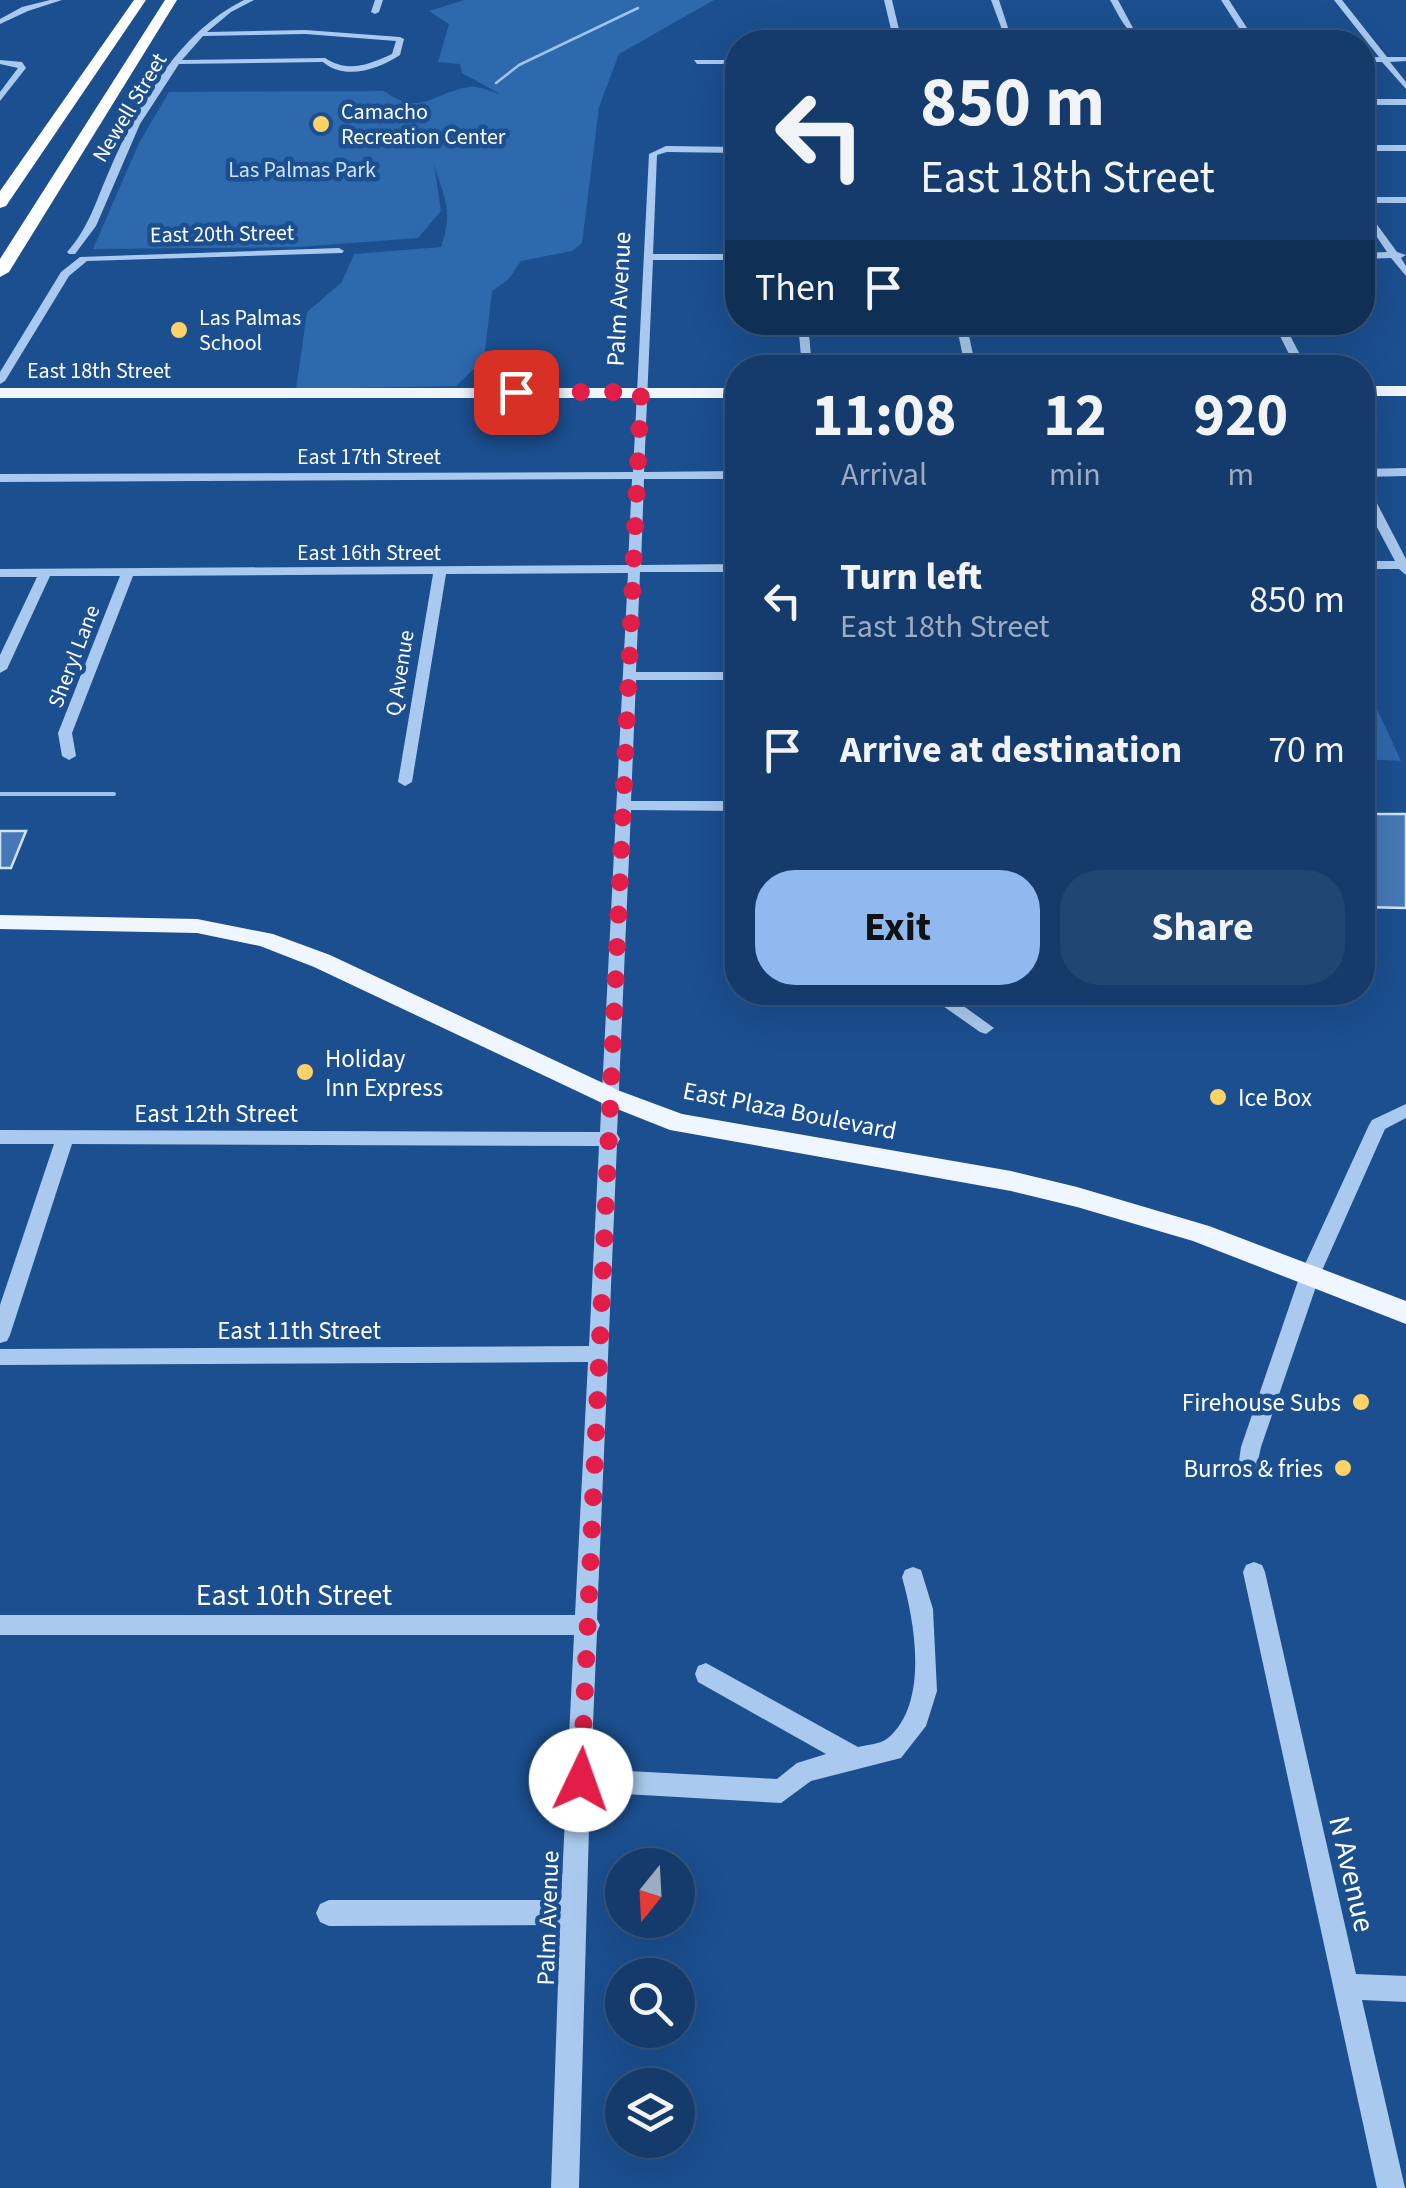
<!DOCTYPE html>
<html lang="en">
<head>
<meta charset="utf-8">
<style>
	:root { --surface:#143b6b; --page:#214673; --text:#f1f3f6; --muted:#9dadc1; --line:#33557e; --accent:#90b9f0 }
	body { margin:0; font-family:"Source Sans 3",sans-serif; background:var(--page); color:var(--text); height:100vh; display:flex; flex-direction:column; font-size:38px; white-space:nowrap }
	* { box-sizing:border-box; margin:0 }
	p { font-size:32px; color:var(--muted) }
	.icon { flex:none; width:55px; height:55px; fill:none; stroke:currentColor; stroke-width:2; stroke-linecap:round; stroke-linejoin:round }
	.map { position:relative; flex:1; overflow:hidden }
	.panel { position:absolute; left:725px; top:355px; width:650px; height:650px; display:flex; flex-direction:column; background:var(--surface); border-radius:40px; box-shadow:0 10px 40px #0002,0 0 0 2px var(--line) }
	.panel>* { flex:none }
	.hud { position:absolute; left:725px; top:30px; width:650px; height:305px; border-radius:40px; box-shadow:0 10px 40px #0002,0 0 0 2px var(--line); background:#143b6b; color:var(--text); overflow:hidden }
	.needle { width:65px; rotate:198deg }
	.tools { position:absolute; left:605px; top:1848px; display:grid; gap:20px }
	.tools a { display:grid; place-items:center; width:90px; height:90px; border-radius:50%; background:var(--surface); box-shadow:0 10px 40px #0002,0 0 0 2px var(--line); font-size:50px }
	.pin { position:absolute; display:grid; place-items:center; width:85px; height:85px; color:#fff; margin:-42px; border-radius:20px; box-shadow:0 5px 15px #0006 }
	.me { position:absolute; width:110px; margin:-55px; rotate:3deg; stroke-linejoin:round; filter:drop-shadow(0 0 8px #0008) }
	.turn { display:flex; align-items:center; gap:35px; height:210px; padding:0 30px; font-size:45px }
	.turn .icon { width:130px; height:130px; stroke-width:2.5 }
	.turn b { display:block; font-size:70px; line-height:85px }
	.then { display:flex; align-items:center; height:95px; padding:0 30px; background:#0003; gap:20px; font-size:38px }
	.eta { display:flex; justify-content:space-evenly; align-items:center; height:170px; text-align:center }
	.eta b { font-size:60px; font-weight:700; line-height:70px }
	.button { display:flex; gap:20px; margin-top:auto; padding:20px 30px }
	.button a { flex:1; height:115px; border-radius:40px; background:var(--accent); color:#111; font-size:40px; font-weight:700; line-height:115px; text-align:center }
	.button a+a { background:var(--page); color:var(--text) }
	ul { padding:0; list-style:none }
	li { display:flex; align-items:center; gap:30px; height:150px; padding:0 30px }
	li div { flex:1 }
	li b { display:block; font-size:38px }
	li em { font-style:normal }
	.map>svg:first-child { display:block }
</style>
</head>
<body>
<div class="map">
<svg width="1406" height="2188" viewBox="0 0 1406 2188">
	<rect width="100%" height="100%" fill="#1b4f8f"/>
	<!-- green -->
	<g fill="#2e69ad">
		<path d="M464 0H714L619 54 599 107 582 243 572 251 521 261 508 280 492 291 484 359 456 386 296 389 307 312 342 282 354 254 441 247C454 210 444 199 434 164L441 211 418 238 299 247 93 249 139 143 169 92 384 91C421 118 434 92 469 87 478 85 491 92 500 94L462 73 460 64 438 62 449 24 429 11Z"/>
		<path d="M1362 679H1363L1401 761 1363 759Z"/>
	</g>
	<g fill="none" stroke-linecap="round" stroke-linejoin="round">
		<!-- stream-far1 -->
		<path stroke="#9cc4f0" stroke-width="2.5" d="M496 83 519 65 638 8"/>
		<!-- stream -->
		<path stroke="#9cc4f0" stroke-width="4" d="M0 794H114"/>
	</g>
	<!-- building -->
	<g fill="#4478b7" stroke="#cfe3fa" stroke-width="2.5">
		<path d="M1362 814H1406V908L1362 907Z"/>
		<path d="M0 831H26L11 868H0Z"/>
	</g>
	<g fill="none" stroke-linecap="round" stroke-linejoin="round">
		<!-- minor -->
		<g fill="#a9c9ee" fill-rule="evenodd">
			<path d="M50 0H62L28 11 0 24V19L22 7Z"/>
			<path d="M244 0H254L231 12 207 32 305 30 400 37 404 39 400 55C379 69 345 81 323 62L179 64 140 124 96 226 75 254H69L67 252C89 228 97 198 110 169 138 104 179 32 244 0ZM305 34 396 41 392 54C368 65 348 73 325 58L182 60 203 36Z"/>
			<path d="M375 0H383L379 12 375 14 371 12Z"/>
			<path d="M884 0H892L902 42H894Z"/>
			<path d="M991 0H999L1011 37 1004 35Z"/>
			<path d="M1110 0H1118L1133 28 1154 42C1129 41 1121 19 1110 0Z"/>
			<path d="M1221 0H1229L1256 42H1248Z"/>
			<path d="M1334 0H1342L1387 57H1406V61L1390 62 1406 82V89L1382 62H1362V58L1379 57Z"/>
			<path d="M0 60 22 62 26 68 0 101V92L18 68 0 64Z"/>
			<path d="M694 60H738V64H697Z"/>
			<rect x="1362" y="99" width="44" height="6"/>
			<rect x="1362" y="145" width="44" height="6"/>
			<path d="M666 146 738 147V153L667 152 657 155 653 254H738V260H653L644 472 738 471V479H644L641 565 738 564V572H640L636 672H738V680H636L631 801H738V811L631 810 617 1134 620 1139 617 1144 597 1619 600 1625 597 1632 591 1769 777 1779 797 1763 826 1754 698 1682 695 1674 698 1666 706 1663 858 1747C867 1745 881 1744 888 1738 929 1703 915 1623 902 1577L905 1570 913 1567 921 1570 933 1609 937 1691 926 1726 901 1758 811 1781 781 1803 590 1792 579 2188H551L560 1925 329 1926 320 1922 316 1913 320 1904 329 1900H561L574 1635H0V1615H575L588 1362 0 1365V1349L589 1346 599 1146 72 1144 10 1335 7 1341 0 1343V1305L54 1144H0V1130L600 1132 628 573 446 574 412 782 405 786 398 782 433 574 133 576 72 733 76 756 69 760 62 756 58 733 120 576H50L7 669 0 673V655L37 577H0V569L628 565 632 479 0 482V474L633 472 649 154Z"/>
			<rect x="1362" y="197" width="44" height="6"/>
			<path d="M1362 204 1397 252 1406 255 1401 258 1406 266V276L1391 258 1362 259V253L1387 252 1362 215Z"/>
			<path d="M339 248 344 251 342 253 87 261 69 276 5 381 0 384V372L61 272 80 257Z"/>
			<path d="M798 322H808L812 368H802Z"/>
			<path d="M956 322H966L976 368H965Z"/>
			<path d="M1273 322H1283L1307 368H1296Z"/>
			<path d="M1406 468V476L1362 477V469Z"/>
			<path d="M1362 483 1368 486 1406 559V575L1399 569H1362V561H1395L1362 499Z"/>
			<path d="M923 992H944L994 1028 986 1034 980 1032Z"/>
			<path d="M1406 1104V1118L1385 1129 1320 1275 1261 1447 1255 1474 1248 1477 1241 1474 1238 1468 1241 1447 1300 1275 1369 1125 1372 1120Z"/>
			<path d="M1254 1562 1262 1565 1265 1572 1356 1974 1406 1976V2002L1362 2000 1405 2188H1377L1243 1572 1246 1565Z"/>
		</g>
		<!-- major -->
		<g fill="#f0f6ff" fill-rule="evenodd">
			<rect x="1362" y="386" width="44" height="10"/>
			<rect x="0" y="388" width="738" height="10"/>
			<path d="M0 915 197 919 273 934 330 955 620 1091 682 1114 1011 1171 1077 1187 1209 1226 1406 1301V1324L1193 1241 1077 1207 1011 1191 670 1130 602 1103 314 967 260 946 197 933 0 929Z"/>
		</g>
		<!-- highway -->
		<g fill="#fff" fill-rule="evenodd">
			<path d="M134 0H146L6 206 0 208V191Z"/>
			<path d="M165 0H177L9 272 0 277V259Z"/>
		</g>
	</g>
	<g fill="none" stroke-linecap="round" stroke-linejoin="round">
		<!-- route -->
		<path stroke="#e11d48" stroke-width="18" stroke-dasharray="0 32.4" d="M516 392H641L581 1780"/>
	</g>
	<!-- markers -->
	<g fill="#ffd166" stroke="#1b4f8f" stroke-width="4">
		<circle cx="321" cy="124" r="10"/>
		<circle cx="179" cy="330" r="10"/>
		<circle cx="305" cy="1072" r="10"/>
		<circle cx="1218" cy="1097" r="10"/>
		<circle cx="1361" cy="1402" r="10"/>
		<circle cx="1343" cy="1468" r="10"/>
	</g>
	<g text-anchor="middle" stroke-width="9" stroke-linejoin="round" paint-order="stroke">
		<!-- far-street labels -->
		<g font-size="22" fill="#fff" stroke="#1b4f8f">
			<text transform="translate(129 107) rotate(-59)" y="8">Newell Street</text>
			<text transform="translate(222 233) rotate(-1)" y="8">East 20th Street</text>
			<text x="99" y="378">East 18th Street</text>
			<text x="369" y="464">East 17th Street</text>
			<text x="369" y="560">East 16th Street</text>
			<text transform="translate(73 656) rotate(-69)" y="8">Sheryl Lane</text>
			<text transform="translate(399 673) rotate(-81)" y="8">Q Avenue</text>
		</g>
		<!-- far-poi labels -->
		<g font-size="22" fill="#fff" stroke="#1b4f8f" text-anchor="start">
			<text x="341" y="119">Camacho<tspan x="341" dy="25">Recreation Center</tspan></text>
			<text x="199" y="325">Las Palmas<tspan x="199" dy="25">School</tspan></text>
		</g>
		<!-- far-park labels -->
		<g font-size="22" fill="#cfe3fa" stroke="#1b4f8f">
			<text x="302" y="177">Las Palmas Park</text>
		</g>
		<!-- street labels -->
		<g font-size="25" fill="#fff" stroke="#1b4f8f">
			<text transform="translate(618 299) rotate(-87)" y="9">Palm Avenue</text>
			<text transform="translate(790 1110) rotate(11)" y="9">East Plaza Boulevard</text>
			<text x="216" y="1122">East 12th Street</text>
			<text x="299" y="1339">East 11th Street</text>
			<text transform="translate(547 1918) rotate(-88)" y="9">Palm Avenue</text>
		</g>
		<!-- poi labels -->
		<g font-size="25" fill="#fff" stroke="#1b4f8f" text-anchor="start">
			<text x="325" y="1067">Holiday<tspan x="325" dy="29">Inn Express</tspan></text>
			<text x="1238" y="1106">Ice Box</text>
			<text x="1341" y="1411" text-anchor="end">Firehouse Subs</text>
			<text x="1323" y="1477" text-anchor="end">Burros &amp; fries</text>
		</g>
		<!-- near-street labels -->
		<g font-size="30" fill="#fff" stroke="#1b4f8f">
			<text x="294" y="1605">East 10th Street</text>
			<text transform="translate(1352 1874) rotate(77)" y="10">N Avenue</text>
		</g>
	</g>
</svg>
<div class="tools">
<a><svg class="needle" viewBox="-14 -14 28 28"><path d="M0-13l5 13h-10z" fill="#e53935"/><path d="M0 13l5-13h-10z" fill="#9dadc1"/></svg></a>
<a><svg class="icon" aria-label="search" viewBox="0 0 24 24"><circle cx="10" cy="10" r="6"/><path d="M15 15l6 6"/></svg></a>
<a><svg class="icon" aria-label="layers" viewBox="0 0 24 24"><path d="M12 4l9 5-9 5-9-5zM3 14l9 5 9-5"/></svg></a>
</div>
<div class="pin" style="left:516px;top:392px;background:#d93025"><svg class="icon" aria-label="arrive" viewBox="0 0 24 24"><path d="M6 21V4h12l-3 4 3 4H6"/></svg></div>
<svg class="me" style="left:581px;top:1780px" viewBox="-20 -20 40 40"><circle r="19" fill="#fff"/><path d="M0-13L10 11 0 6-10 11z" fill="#e11d48"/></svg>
<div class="hud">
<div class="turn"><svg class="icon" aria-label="left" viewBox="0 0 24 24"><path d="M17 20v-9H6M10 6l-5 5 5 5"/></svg><div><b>850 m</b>East 18th Street</div></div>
<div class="then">Then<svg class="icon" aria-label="arrive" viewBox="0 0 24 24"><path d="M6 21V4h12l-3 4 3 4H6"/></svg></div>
</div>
<section class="panel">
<div class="eta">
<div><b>11:08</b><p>Arrival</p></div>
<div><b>12</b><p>min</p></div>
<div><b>920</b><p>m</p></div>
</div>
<ul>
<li><svg class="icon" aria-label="left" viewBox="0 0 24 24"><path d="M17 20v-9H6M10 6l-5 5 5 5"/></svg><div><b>Turn left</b><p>East 18th Street</p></div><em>850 m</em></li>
<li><svg class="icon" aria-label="arrive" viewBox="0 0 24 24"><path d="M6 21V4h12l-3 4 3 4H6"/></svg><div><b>Arrive at destination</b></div><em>70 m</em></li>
</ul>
<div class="button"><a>Exit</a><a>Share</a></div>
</section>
</div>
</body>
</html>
